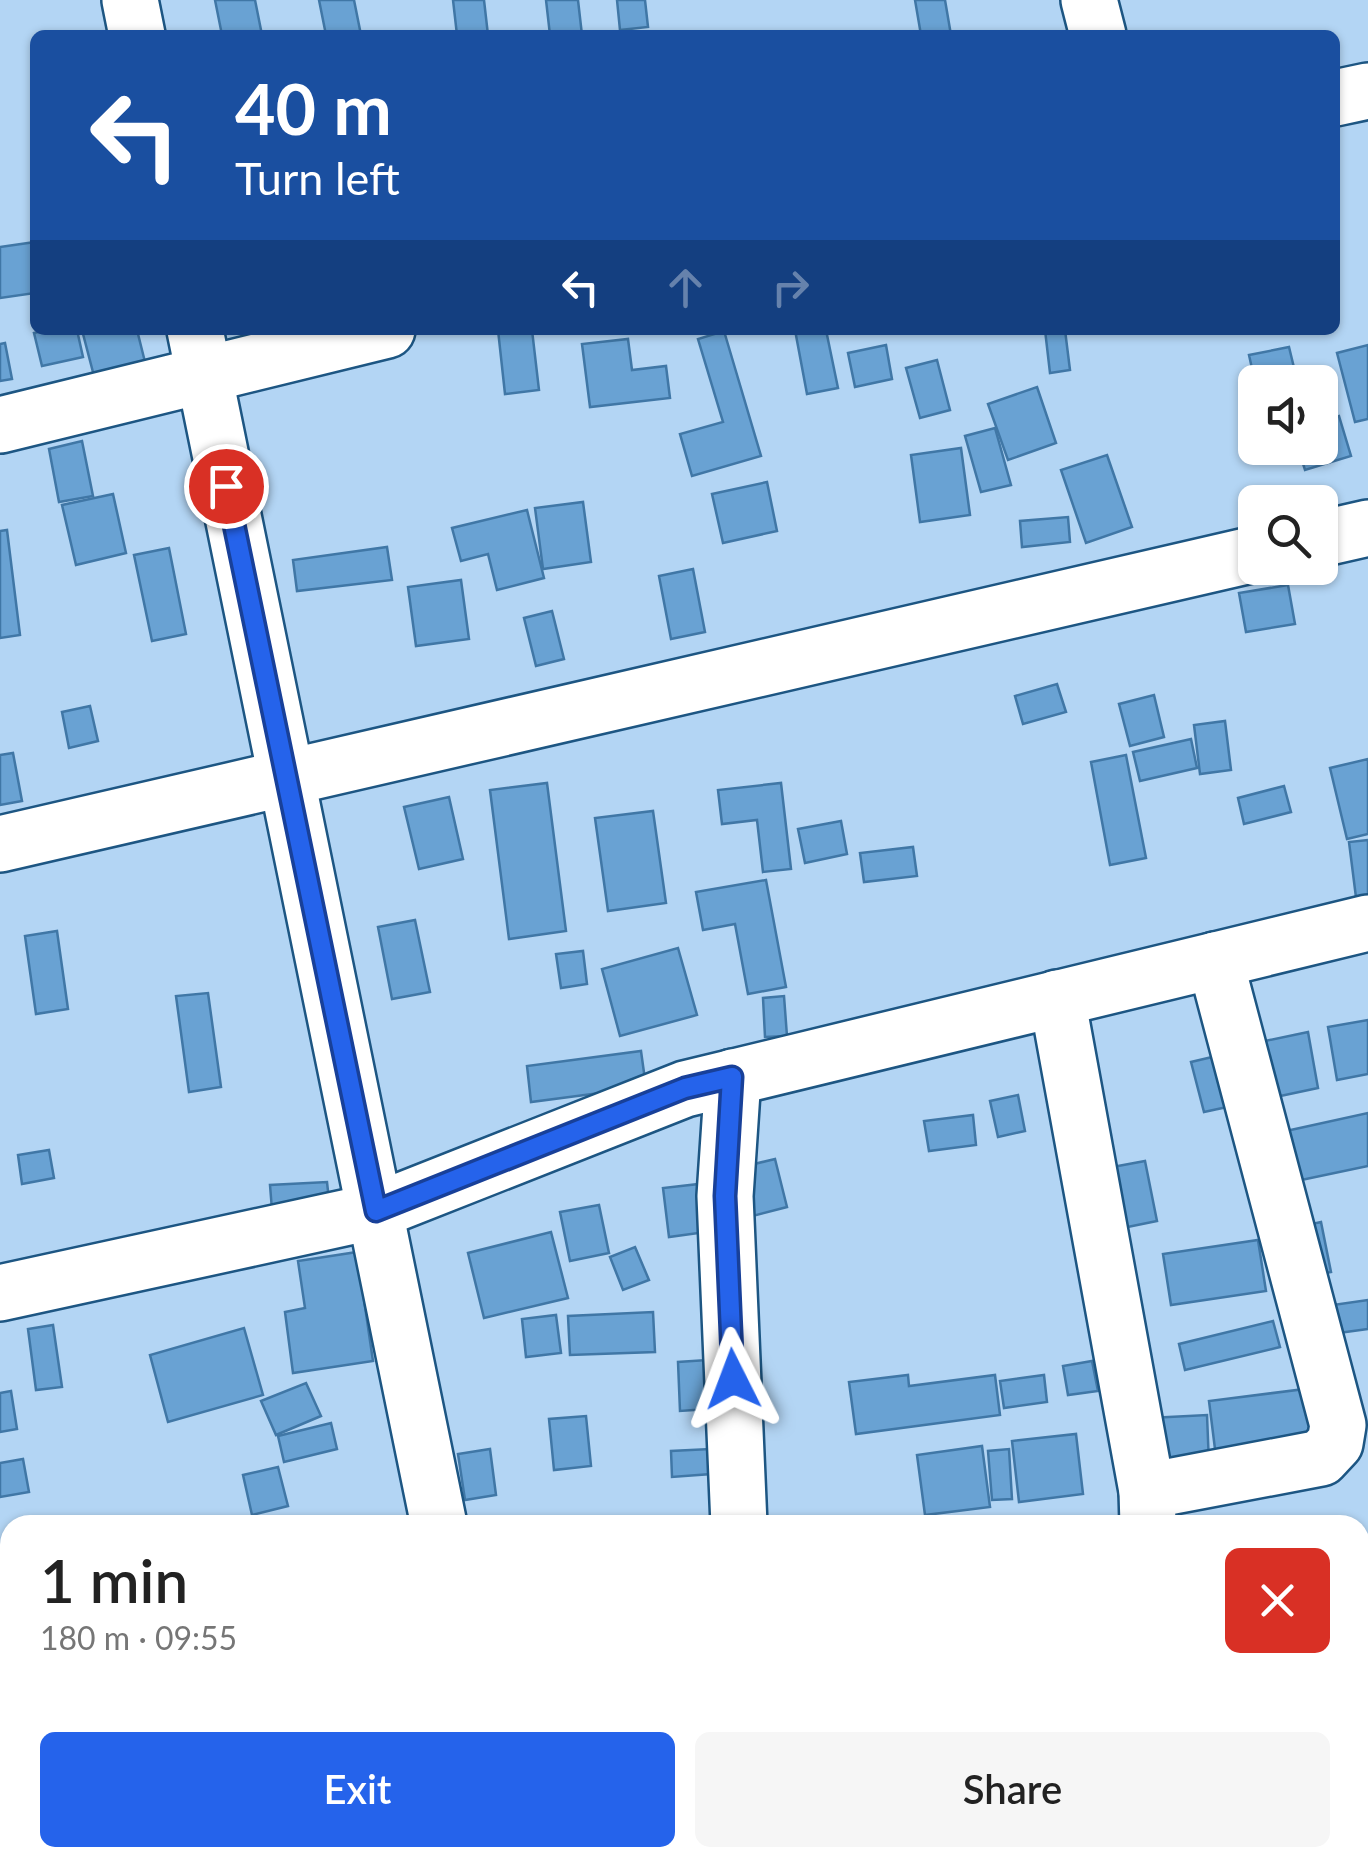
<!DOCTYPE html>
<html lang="en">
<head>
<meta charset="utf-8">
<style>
	:root { --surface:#fff; --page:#f6f6f6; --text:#222; --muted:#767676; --accent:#2563eb }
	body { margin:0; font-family:Lato,sans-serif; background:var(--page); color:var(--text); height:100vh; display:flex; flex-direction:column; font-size:38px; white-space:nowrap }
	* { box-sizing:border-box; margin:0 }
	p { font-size:32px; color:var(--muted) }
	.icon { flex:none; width:55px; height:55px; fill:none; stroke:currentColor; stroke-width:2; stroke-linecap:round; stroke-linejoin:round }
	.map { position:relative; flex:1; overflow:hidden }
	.drawer { position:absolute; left:0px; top:1515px; width:1370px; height:352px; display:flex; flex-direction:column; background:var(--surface); border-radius:30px 30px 0 0; box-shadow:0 2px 8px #0004 }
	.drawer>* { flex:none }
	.banner { position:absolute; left:30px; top:30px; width:1310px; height:305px; border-radius:15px; box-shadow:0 2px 8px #0004; background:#1a4fa0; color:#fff; overflow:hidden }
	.controls { position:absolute; left:1238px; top:365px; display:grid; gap:20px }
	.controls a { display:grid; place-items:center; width:100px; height:100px; border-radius:15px; background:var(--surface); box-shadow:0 2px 8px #0004; font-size:50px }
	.pin { position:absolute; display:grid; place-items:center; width:85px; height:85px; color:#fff; margin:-42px; border:5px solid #fff; border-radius:50%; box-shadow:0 2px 10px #0007 }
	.me { position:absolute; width:110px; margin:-55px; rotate:357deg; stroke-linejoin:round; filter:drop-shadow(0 0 8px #0008) }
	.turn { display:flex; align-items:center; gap:35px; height:210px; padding:0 40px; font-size:45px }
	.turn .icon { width:130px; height:130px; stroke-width:2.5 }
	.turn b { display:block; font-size:70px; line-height:85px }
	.lanes { display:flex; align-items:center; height:95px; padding:0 40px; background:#0003; justify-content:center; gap:50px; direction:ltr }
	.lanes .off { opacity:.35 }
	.round { display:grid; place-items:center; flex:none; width:105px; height:105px; border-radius:15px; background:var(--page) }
	.headline { display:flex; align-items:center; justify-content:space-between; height:170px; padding:0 40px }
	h1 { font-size:60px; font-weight:600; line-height:75px }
	.cta { display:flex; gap:20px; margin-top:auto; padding:20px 40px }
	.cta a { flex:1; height:115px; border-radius:15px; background:var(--accent); color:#fff; font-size:40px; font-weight:600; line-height:115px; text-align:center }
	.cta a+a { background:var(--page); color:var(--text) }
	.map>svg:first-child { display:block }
</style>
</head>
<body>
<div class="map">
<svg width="1368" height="1867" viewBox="0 0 1368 1867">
	<rect width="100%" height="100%" fill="#b3d5f4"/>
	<!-- building -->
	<g fill="#69a2d3" stroke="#4077a6" stroke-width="2.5">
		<path d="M215 0H255L262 35H222Z"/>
		<path d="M319 0H354L361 35H326Z"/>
		<path d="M453 0H484L488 35H457Z"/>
		<path d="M546 0H578L582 35H550Z"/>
		<path d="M617 0H645L648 27 620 30Z"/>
		<path d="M915 0H945L951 35H921Z"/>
		<path d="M35 242V293L0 298V247Z"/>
		<path d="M47 330H77L83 357 42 366 34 333Z"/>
		<path d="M82 330H137L145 362 94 376Z"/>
		<path d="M498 330H532L539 390 505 394Z"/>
		<path d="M795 330H826L838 388 807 394Z"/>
		<path d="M1045 330H1065L1070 370 1050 373Z"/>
		<path d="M724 331 761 456 692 476 680 434 723 422 698 339Z"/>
		<path d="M628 339 632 370 666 366 670 398 590 407 582 344Z"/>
		<path d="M5 343 12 379 0 381V344Z"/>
		<path d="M886 345 892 379 855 387 848 353Z"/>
		<path d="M1368 345V419L1355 422 1337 353Z"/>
		<path d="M1289 347 1296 376 1255 382 1249 355Z"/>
		<path d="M937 360 950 410 920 418 906 368Z"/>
		<path d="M1037 387 1056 443 1008 460 988 404Z"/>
		<path d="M1339 416 1351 456 1305 470 1298 448H1320V422Z"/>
		<path d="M995 428 1011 485 981 492 965 436Z"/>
		<path d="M82 441 93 496 59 502 49 449Z"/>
		<path d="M961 448 970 515 920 522 911 455Z"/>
		<path d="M1107 455 1132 527 1086 543 1061 470Z"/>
		<path d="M767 482 777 531 723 543 712 494Z"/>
		<path d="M113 494 126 553 76 565 62 505Z"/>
		<path d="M583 502 591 562 543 569 535 508Z"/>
		<path d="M527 510 544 578 497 590 488 554 461 561 452 528Z"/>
		<path d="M1068 517 1070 542 1022 547 1020 521Z"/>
		<path d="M7 530 20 635 0 638V531Z"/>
		<path d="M387 547 392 580 297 591 293 560Z"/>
		<path d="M169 548 186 634 152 641 134 555Z"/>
		<path d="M693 569 705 632 671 639 659 576Z"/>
		<path d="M461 580 469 639 416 646 408 587Z"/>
		<path d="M1288 585 1295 624 1246 632 1239 593Z"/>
		<path d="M552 611 564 659 536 666 524 618Z"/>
		<path d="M1057 684 1066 712 1023 724 1015 696Z"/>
		<path d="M1154 695 1164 737 1130 746 1119 704Z"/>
		<path d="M90 706 98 741 69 748 62 712Z"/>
		<path d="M1225 721 1231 770 1200 774 1194 725Z"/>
		<path d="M1191 739 1197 768 1140 781 1133 752Z"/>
		<path d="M13 753 22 801 0 805V755Z"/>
		<path d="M1126 755 1146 858 1110 865 1091 762Z"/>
		<path d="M1368 759V834L1347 839 1330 768Z"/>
		<path d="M547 783 566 931 509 939 490 790Z"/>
		<path d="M781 783 791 869 763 872 757 820 722 824 718 790Z"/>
		<path d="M1284 786 1291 812 1244 824 1238 798Z"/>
		<path d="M449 797 463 859 419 869 404 807Z"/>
		<path d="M653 811 666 903 608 911 595 818Z"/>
		<path d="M841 821 847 854 805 863 798 829Z"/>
		<path d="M1368 840V928L1360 929 1349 842Z"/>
		<path d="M913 847 917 876 864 882 860 853Z"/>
		<path d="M766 880 786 987 748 994 735 924 703 930 696 892Z"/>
		<path d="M415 920 430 992 392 999 378 927Z"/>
		<path d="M57 931 68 1009 36 1014 25 936Z"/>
		<path d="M678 948 697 1015 620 1036 602 969Z"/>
		<path d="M583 951 587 984 561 988 556 954Z"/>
		<path d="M208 993 221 1087 189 1092 176 996Z"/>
		<path d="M784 996 787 1036 765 1037 763 998Z"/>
		<path d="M1368 1020V1074L1337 1080 1328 1027Z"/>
		<path d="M1308 1032 1318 1088 1271 1098 1260 1042Z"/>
		<path d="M641 1051 646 1087 531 1102 527 1066Z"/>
		<path d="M1229 1053 1241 1104 1204 1112 1191 1062Z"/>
		<path d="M1018 1095 1025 1131 998 1137 990 1101Z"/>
		<path d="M1368 1113V1166L1287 1183 1277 1133Z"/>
		<path d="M973 1115 976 1145 929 1151 924 1121Z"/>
		<path d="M49 1150 54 1178 22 1184 18 1155Z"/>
		<path d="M775 1159 787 1207 741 1219 729 1170Z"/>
		<path d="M1145 1161 1157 1221 1103 1232 1091 1171Z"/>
		<path d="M327 1182 331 1219 273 1223 270 1185Z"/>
		<path d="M699 1184 706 1232 669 1237 663 1188Z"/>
		<path d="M599 1205 609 1253 570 1261 560 1212Z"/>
		<path d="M1321 1222 1331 1272 1304 1277 1294 1228Z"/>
		<path d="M551 1232 568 1298 484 1318 468 1253Z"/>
		<path d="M1258 1240 1266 1291 1171 1305 1163 1254Z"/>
		<path d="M635 1247 649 1280 623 1290 610 1257Z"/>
		<path d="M357 1252 373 1361 293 1373 285 1312 305 1308 298 1261Z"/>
		<path d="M1368 1300V1329L1316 1336 1312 1308Z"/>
		<path d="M653 1312 655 1352 570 1355 568 1316Z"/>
		<path d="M556 1315 561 1353 526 1357 522 1319Z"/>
		<path d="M1273 1321 1280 1347 1185 1370 1179 1344Z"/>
		<path d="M53 1325 62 1387 36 1390 28 1329Z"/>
		<path d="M244 1328 263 1395 168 1422 150 1355Z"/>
		<path d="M707 1360 708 1409 680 1411 678 1362Z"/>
		<path d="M1092 1361 1098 1391 1068 1395 1063 1366Z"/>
		<path d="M908 1375 909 1386 995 1375 1000 1415 856 1434 849 1382Z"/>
		<path d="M1044 1375 1047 1402 1004 1408 1000 1381Z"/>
		<path d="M306 1383 321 1416 276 1435 261 1401Z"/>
		<path d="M1305 1389 1313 1453 1217 1465 1209 1401Z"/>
		<path d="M11 1391 17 1429 0 1432V1393Z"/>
		<path d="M1207 1415 1209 1464 1152 1466 1150 1418Z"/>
		<path d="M586 1416 591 1466 554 1470 549 1419Z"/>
		<path d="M331 1423 337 1449 284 1462 278 1436Z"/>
		<path d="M1076 1434 1083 1494 1019 1502 1012 1441Z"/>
		<path d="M982 1446 990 1507 925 1515 917 1455Z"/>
		<path d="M490 1449 496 1495 465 1500 458 1454Z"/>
		<path d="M710 1449 711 1474 672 1477 671 1451Z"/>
		<path d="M1009 1449 1012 1499 992 1500 988 1451Z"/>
		<path d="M23 1459 29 1492 0 1497V1463Z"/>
		<path d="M278 1467 288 1506 252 1515 243 1475Z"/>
		<path d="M19 1858H53L54 1867H20Z"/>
		<path d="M200 1858 201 1867H128V1860Z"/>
		<path d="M222 1858H271V1859L224 1867Z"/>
		<path d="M723 1858 724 1867H648L647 1859Z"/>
		<path d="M819 1858H852L851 1867H819Z"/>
		<rect x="866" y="1858" width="48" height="9"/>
		<path d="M933 1858H967L968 1867H934Z"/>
		<path d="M1318 1858H1348L1349 1865 1318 1866Z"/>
	</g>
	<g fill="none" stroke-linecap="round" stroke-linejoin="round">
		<!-- minor casing -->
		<g stroke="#1d5683" stroke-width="60">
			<g id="minor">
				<path d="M130 0 137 35"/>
				<path d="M1089 0 1098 35"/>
				<path d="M1335 98 1368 91"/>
				<path d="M195 330 439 1525"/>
				<path d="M0 425 387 330"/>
				<path d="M1320 539 1368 528"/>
				<path d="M0 844 1255 554"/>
				<path d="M1057 998 1147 1491 1148 1525"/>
				<path d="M733 1077 725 1196 739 1525"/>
				<path d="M0 1293 376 1211 685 1089 1368 923"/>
				<path d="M1147 1491 1321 1458 1335 1443 1338 1425 1215 960"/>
				<path d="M1360 1673 1368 1674"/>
				<path d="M0 1706 10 1704"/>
				<path d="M577 1858 583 1867"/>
				<path d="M778 1858 779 1867"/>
				<path d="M1146 1867 1147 1858"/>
			</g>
		</g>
		<!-- minor -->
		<use href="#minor" stroke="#fff" stroke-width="55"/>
	</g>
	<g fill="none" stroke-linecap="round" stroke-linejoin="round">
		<!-- route casing -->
		<g stroke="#184099" stroke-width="25">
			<path id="route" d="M226 486 376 1211 685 1088 732 1077 725 1196 733 1379"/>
		</g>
		<!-- route -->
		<use href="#route" stroke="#2563eb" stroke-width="18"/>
	</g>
</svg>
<div class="controls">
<a><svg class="icon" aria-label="sound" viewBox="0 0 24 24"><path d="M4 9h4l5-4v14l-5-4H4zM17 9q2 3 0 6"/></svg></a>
<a><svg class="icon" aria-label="search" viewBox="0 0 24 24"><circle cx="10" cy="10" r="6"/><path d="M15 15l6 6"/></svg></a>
</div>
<div class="pin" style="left:226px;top:486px;background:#d93025"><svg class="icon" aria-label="arrive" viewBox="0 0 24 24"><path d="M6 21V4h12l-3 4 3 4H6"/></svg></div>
<svg class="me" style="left:733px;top:1379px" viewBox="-20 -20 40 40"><path d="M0-17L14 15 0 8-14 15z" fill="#2563eb" stroke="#fff" stroke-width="4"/></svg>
<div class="banner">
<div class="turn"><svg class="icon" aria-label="left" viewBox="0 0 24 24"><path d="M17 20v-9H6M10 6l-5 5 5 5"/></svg><div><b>40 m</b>Turn left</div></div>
<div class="lanes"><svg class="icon" aria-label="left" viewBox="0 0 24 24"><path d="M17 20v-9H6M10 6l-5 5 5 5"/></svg><svg class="icon off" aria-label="ahead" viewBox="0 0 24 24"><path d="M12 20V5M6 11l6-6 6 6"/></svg><svg class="icon off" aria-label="right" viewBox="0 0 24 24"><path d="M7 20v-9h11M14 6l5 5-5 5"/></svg></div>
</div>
<section class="drawer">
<div class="headline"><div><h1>1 min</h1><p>180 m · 09:55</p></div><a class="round" style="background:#d93025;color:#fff"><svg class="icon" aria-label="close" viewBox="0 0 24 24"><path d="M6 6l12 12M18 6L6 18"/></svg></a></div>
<div class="cta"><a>Exit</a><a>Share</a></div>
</section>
</div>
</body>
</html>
